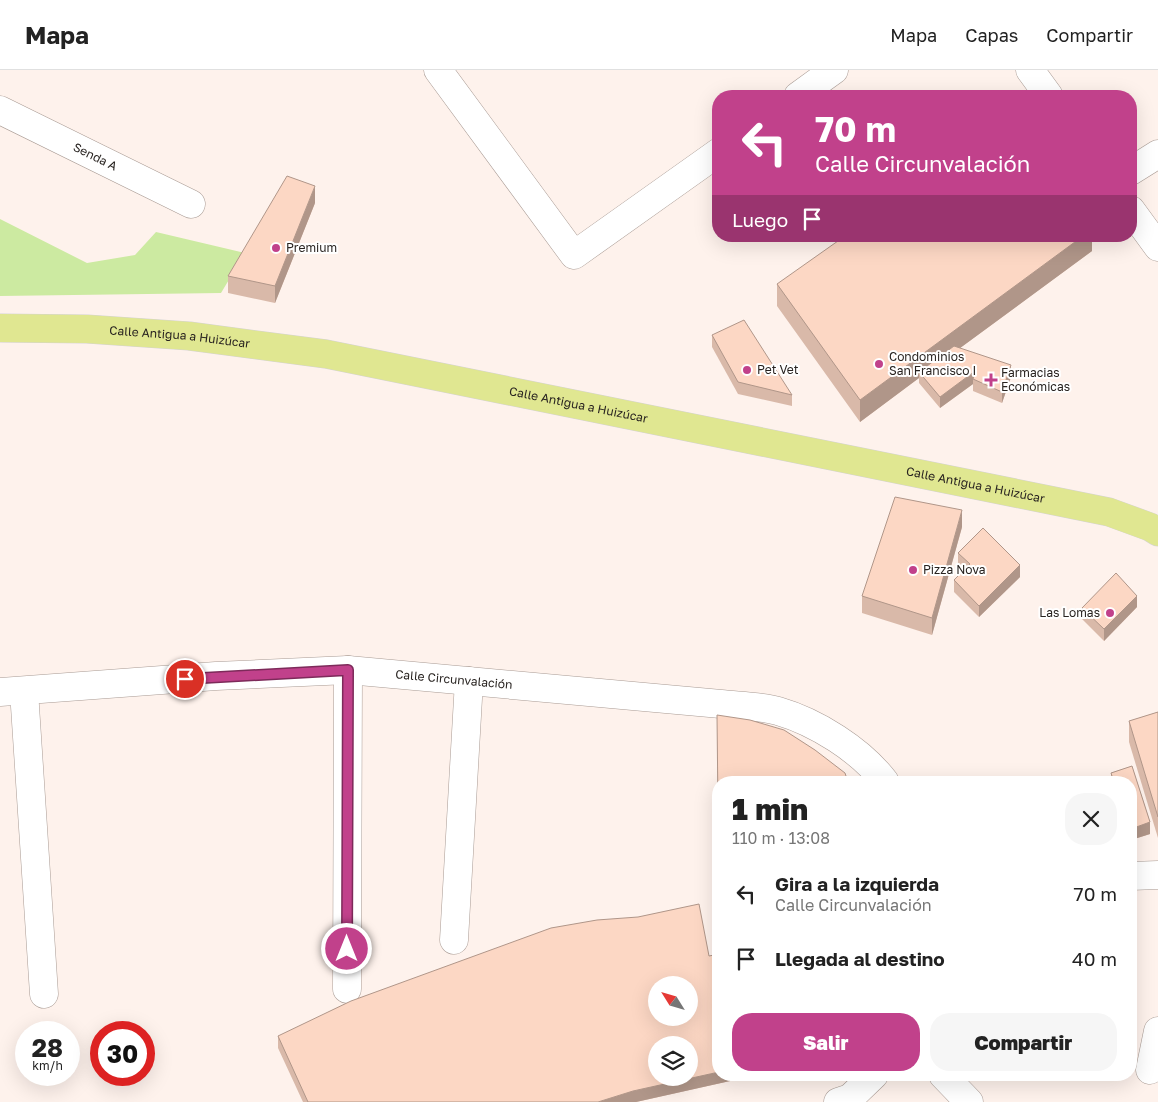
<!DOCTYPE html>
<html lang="es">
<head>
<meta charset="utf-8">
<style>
	:root { --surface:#fff; --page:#f6f6f6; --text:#222; --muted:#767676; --line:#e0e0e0; --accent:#c1418b }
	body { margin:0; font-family:"Golos Text",sans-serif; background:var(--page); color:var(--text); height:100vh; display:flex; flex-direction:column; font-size:19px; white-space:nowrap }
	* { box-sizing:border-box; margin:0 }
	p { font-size:16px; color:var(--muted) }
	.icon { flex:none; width:28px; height:28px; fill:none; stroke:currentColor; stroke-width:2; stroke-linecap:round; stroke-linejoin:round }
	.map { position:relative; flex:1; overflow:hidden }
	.panel { position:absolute; left:712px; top:706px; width:425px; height:305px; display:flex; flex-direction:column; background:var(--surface); border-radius:20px; box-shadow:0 5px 20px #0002 }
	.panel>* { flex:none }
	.guide { position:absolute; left:712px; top:20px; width:425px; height:152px; border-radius:20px; box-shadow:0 5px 20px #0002; background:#c1418b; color:#fff; overflow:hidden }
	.needle { width:32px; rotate:307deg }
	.controls { position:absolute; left:648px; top:906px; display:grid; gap:10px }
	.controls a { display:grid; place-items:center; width:50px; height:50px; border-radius:50%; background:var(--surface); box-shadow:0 5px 20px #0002; font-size:25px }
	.speed { position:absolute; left:15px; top:951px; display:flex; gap:10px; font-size:25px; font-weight:700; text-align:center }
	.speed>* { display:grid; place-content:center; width:65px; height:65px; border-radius:50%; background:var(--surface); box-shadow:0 5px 20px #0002; line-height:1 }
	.speed small { font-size:12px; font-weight:400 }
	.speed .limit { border:8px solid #d22; background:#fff; color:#111 }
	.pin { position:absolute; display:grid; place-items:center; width:42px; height:42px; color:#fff; margin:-21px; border:2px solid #fff; border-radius:50%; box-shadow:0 1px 5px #0007 }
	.me { position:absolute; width:55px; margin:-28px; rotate:0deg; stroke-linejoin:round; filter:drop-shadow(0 0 4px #0008) }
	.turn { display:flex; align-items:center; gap:18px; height:105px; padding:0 20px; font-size:22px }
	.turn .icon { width:65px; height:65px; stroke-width:2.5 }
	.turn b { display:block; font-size:35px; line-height:42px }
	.then { display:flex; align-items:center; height:48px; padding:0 20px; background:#0003; gap:10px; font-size:19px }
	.round { display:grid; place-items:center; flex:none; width:52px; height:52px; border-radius:20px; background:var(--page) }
	.summary { display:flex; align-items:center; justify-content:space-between; height:85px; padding:0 20px }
	h1 { font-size:30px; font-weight:800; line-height:38px }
	.action { display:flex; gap:10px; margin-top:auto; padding:10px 20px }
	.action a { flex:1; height:58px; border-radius:20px; background:var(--accent); color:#fff; font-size:20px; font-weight:800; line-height:58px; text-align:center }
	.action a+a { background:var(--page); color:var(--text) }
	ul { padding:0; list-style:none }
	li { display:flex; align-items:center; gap:15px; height:65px; padding:0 20px }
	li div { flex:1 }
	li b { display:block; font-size:19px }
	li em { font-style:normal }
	header { display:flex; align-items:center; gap:30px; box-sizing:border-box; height:70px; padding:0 25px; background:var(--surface); border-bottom:1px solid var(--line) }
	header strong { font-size:24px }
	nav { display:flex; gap:28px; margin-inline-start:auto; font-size:18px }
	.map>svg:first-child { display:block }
</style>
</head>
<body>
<header>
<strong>Mapa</strong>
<nav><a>Mapa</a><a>Capas</a><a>Compartir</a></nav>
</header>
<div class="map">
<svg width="1158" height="1032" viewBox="0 0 1158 1032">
	<rect width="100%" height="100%" fill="#fef2ec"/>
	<!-- green -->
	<path fill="#cceaa1" d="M0 149 87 193 135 185 156 162 245 183 221 223 0 226Z"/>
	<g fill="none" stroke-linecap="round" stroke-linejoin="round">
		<!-- minor casing -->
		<g stroke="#a99b94" stroke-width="29">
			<g id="minor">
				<path d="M438 0 574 185 719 82"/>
				<path d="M1030 0 1049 26"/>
				<path d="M798 26 834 0"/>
				<path id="s1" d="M0 40 191 134"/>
				<path d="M1131 101 1158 84"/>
				<path d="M1131 140 1158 177"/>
				<path d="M24 621 44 924"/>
				<path id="s2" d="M0 622 216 606 348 600 721 634C739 636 760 636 778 641 816 652 861 680 885 712"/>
				<path d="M1131 806 1158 805"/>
				<path d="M454 870 469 611"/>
				<path d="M347 919 348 600"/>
				<path d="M1150 1000 1158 961"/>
				<path d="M943 1005 969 1032"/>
				<path d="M838 1032 850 1028 874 1005"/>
			</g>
		</g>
		<!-- major casing -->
		<g stroke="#d4d3d2" stroke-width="29">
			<g id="major">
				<path id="s3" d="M0 258 87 259 189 266 326 284 1109 442 1150 457 1158 462"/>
			</g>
		</g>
		<!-- minor -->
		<use href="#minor" stroke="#fff" stroke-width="28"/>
		<!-- major -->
		<use href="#major" stroke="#e0e791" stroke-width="28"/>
	</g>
	<!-- wall -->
	<g fill="#d9b9a9">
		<path d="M315 133 275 233 228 223V206Z"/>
		<path d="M1092 166V181L960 278 1011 307 1002 333 973 321V314L940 338 919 313V308L860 352 777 236V214Z"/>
		<path d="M712 265 792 325V336L738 324 712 277Z"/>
		<path d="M962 457 932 565 862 543V526Z"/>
		<path d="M958 483 1020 507 979 547 954 522V510L964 500 958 494Z"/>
		<path d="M1137 537 1104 571 1082 549V538Z"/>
		<path d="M1158 642V768L1129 672V651Z"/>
		<path d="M717 645 719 712V749H718Z"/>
		<path d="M1132 696 1150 752V764L1131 770V712H1111V703Z"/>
		<path d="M278 966 719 1005H730V1011L636 1032H303L278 978Z"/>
	</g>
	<!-- shaded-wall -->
	<g fill="#b09689">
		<path d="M315 116V133L275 233V216Z"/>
		<path d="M1083 166H1092V181L922 306 919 302V308L860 352V330Z"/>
		<path d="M1011 295V307L1002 333V322Z"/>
		<path d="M975 301 973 309V314L940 338V327Z"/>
		<path d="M962 440V457L932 565V548Z"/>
		<path d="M1020 495V507L979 547V536Z"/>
		<path d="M1137 526V537L1104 571V559Z"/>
		<path d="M1150 752V764L1131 770V759Z"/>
		<path d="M719 1002V1005H730V1011L636 1032H598L633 1021Z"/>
	</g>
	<!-- building -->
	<g fill="#fcd7c4" stroke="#b09689" fill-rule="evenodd">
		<path d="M287 106 315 116 275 216 228 206Z"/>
		<path d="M845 166H1083L860 330 777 214Z"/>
		<path d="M744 250 792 325 738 312 712 265Z"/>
		<path d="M954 276 1011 295 1002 322 973 309 975 301 940 327 919 302Z"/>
		<path d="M895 427 962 440 932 548 862 526Z"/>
		<path d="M983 458 1020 495 979 536 954 510 970 494 958 483Z"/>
		<path d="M1116 503 1137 526 1104 559 1082 538Z"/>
		<path d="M1158 642V747L1129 651Z"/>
		<path d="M717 645 750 650 784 660 815 680 845 703 848 712H719V738H718Z"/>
		<path d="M1132 696 1150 752 1131 759V712H1114L1111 703Z"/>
		<path d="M717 780H719V840Z"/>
		<path d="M699 834 709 886 719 884V938L717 933 719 940V1002L633 1021 598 1032H308L278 966 351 931 551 858 597 850 638 847ZM656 915H689V948H656ZM656 975H689V1008H656Z"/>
	</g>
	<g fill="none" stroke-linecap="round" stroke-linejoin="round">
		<!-- route casing -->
		<g stroke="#7d2a5a" stroke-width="12">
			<path id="route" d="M185 609 348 600 347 879"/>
		</g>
		<!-- route -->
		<use href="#route" stroke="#c1418b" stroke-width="9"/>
	</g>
	<!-- markers -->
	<g fill="#c1418b" stroke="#fff" stroke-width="2">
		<circle cx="276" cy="178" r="5"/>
		<circle cx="879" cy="294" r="5"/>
		<circle cx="747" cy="300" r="5"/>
		<path d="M988.5 302.5h5v5h5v5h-5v5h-5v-5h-5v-5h5z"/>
		<circle cx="913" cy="500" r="5"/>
		<circle cx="1110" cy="543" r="5"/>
	</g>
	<g text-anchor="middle" stroke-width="4" stroke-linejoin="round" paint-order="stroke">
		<!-- street labels -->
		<g font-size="12" fill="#282320" stroke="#fff">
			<text dy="4" stroke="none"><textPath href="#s1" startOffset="106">Senda A</textPath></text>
			<text dy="4" stroke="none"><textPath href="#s3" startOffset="180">Calle Antigua a Huizúcar</textPath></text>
			<text dy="4" stroke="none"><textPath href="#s3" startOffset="585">Calle Antigua a Huizúcar</textPath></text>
			<text dy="4" stroke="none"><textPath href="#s3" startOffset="990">Calle Antigua a Huizúcar</textPath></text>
			<text dy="4" stroke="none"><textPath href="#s2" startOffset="455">Calle Circunvalación</textPath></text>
		</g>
		<!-- poi labels -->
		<g font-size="12" fill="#282320" stroke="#fff" text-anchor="start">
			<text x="286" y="182">Premium</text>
			<text x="889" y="291">Condominios<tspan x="889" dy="14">San Francisco I</tspan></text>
			<text x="757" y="304">Pet Vet</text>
			<text x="1001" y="307">Farmacias<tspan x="1001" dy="14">Económicas</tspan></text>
			<text x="923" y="504">Pizza Nova</text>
			<text x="1100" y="547" text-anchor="end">Las Lomas</text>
		</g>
	</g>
</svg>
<div class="controls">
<a><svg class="needle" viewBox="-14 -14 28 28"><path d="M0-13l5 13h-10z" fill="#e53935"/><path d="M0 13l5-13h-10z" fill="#767676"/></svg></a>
<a><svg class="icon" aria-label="layers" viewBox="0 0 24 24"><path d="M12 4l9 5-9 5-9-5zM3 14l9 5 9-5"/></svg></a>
</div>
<div class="speed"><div>28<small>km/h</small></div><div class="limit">30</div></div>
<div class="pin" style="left:185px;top:609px;background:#d93025"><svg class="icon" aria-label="arrive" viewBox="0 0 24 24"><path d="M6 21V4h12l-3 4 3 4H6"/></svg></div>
<svg class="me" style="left:347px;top:879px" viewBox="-20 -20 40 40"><circle r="17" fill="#c1418b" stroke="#fff" stroke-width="3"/><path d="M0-11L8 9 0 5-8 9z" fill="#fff"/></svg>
<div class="guide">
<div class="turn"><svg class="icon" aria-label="left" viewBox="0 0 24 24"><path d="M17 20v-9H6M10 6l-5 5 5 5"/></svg><div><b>70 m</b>Calle Circunvalación</div></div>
<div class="then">Luego<svg class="icon" aria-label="arrive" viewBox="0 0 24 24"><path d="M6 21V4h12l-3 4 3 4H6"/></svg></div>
</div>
<section class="panel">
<div class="summary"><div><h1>1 min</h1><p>110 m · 13:08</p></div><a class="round"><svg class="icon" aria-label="close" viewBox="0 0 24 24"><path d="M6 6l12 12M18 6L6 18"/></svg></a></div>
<ul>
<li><svg class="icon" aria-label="left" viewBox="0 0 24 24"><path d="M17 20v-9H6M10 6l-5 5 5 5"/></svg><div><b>Gira a la izquierda</b><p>Calle Circunvalación</p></div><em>70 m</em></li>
<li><svg class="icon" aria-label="arrive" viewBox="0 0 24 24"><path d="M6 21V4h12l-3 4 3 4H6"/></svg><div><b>Llegada al destino</b></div><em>40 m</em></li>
</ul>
<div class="action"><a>Salir</a><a>Compartir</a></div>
</section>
</div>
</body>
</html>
